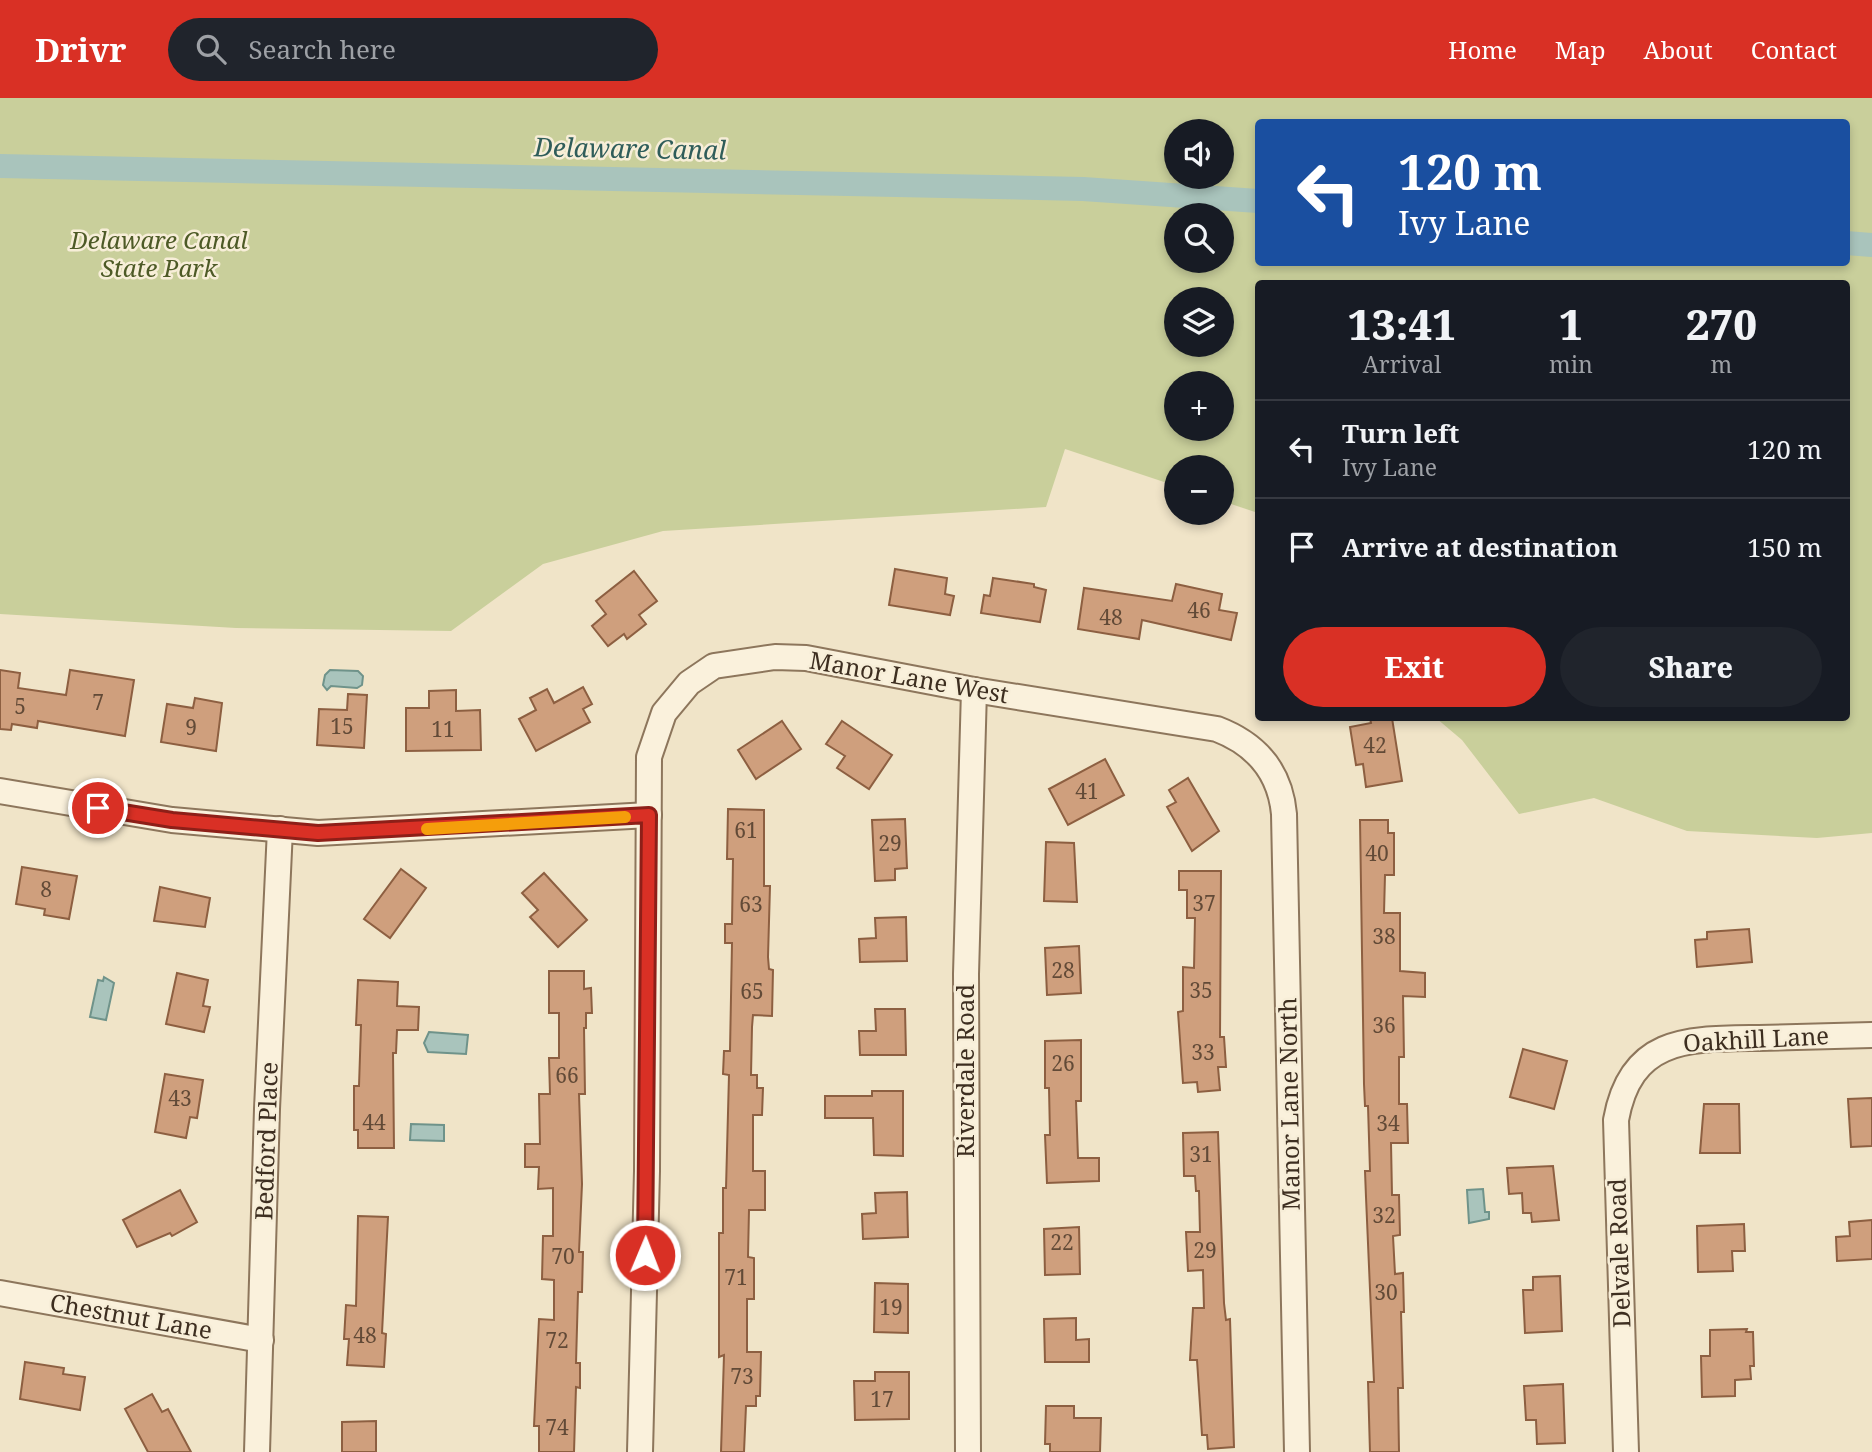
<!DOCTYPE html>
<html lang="en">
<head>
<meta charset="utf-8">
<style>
	:root { --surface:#171b24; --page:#20242c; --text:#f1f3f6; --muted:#9ea1a6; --line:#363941; --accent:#d93025 }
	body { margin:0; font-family:"Noto Serif",serif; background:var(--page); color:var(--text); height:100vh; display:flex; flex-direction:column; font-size:26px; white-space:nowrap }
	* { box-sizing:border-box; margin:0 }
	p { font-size:23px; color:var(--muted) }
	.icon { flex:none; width:38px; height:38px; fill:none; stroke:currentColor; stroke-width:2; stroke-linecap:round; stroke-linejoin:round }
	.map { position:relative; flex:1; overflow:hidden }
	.drawer { position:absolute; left:1255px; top:182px; width:595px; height:441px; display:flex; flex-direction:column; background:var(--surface); border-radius:7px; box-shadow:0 4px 10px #0003 }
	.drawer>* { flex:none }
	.guide { position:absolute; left:1255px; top:21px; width:595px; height:147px; border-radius:7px; box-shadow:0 4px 10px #0003; background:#1a4fa0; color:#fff; overflow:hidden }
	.fabs { position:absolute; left:1164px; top:21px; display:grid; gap:14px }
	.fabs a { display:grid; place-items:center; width:70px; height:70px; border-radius:50%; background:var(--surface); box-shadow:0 4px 10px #0003; font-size:35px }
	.pin { position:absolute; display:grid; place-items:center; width:60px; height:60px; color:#fff; margin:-30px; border:4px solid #fff; border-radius:50%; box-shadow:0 2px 7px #0007 }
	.me { position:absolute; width:77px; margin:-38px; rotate:1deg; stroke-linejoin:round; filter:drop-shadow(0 0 5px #0008) }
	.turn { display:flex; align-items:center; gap:24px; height:147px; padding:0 28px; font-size:32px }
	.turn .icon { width:91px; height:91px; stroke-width:2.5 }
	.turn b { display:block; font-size:49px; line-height:60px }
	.eta { display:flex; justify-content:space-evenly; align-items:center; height:119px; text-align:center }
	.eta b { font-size:42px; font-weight:800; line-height:49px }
	.button { display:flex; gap:14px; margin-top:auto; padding:14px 28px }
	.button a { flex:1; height:80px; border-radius:42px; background:var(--accent); color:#fff; font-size:28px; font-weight:800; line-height:80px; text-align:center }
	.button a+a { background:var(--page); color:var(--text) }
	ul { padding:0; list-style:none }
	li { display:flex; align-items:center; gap:21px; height:98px; padding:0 28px; border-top:2px solid var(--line) }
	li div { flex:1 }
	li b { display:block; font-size:26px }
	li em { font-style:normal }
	header { display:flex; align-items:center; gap:42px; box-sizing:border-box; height:98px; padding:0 35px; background:var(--accent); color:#fff }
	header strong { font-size:33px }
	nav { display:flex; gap:38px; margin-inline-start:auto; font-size:24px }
	.search { width:490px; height:63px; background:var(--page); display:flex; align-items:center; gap:18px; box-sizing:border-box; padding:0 24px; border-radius:38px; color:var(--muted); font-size:26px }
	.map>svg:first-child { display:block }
</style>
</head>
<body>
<header>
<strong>Drivr</strong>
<div class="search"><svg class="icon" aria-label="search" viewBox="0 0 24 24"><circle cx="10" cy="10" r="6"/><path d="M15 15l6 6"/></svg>Search here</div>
<nav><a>Home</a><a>Map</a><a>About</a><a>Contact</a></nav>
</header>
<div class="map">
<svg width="1872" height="1354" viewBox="0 0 1872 1354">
	<rect width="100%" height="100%" fill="#f0e4c8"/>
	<!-- green -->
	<path fill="#c9cf9b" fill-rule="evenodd" d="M0 0H1872V735L1817 740 1687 733 1594 700 1519 716 1462 642 1436 620H1846V186H1258V415L1222 403V369H1176V388L1065 351 1046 409 663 433 543 466 451 533 236 530 0 516ZM1258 24H1846V164H1258ZM1176 33H1222V79H1176ZM1176 117H1222V163H1176ZM1176 201H1222V247H1176ZM1176 285H1222V331H1176Z"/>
	<!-- water -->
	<g fill="#a9c4bc" stroke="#6f938a" stroke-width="2">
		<path d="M330 572 358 573 363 578 362 587 357 590 331 588 327 592 323 587 325 577Z"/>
		<path d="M104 879 114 885 106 922 90 919 98 882 103 883Z"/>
		<path d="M429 934 468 937 466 956 428 954 424 945Z"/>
		<path d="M411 1026 444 1027V1043L410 1042Z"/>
		<path d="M1483 1091 1485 1114H1489V1121L1469 1125 1467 1092Z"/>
	</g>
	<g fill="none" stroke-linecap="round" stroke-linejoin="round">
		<!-- canal -->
		<g stroke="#a9c4bc" stroke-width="24">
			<path d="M0 68 1083 91 1258 103"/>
			<path d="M1846 145 1872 147"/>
		</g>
	</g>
	<!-- building -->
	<g fill="#cf9f7d" stroke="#8d5f41" stroke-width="2">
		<path d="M895 471 947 480 945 496 954 498 950 517 889 507Z"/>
		<path d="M634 473 657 503 639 517 646 526 627 541 624 536 608 548 592 528 606 516 596 503Z"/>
		<path d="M993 480 1034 486V489L1046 492 1040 524 981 515 984 497 990 498Z"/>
		<path d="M1176 486 1222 496 1219 512 1237 515 1231 542 1142 522 1139 541 1078 531 1084 490 1172 503Z"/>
		<path d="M0 572 20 575 18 590 66 597 70 572 134 582 125 638 38 623 37 630 12 626 11 632 0 631Z"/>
		<path d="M583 589 592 606 583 611 590 624 536 653 519 621 536 612 530 600 547 591 554 605Z"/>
		<path d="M456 592V613L480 612 481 652 406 653V610H429V593Z"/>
		<path d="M348 596 367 597 364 650 317 647 319 611 347 612Z"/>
		<path d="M195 600 222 605 216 653 161 644 167 606 193 610Z"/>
		<path d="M1370 620H1392L1402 683 1366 689 1363 666 1356 667 1350 629 1371 625Z"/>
		<path d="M782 623 801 651 756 681 738 652Z"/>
		<path d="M842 623 892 657 869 691 837 670 845 658 826 646Z"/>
		<path d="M1105 661 1124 697 1068 727 1049 691Z"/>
		<path d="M1188 680 1219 733 1192 753 1167 709 1176 704 1169 692Z"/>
		<path d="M728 711 764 712V788H770L768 859 769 871 773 872 772 918 753 917 752 929 751 977H757V990H763L762 1017H753V1073H765V1112H749L748 1159 754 1160V1201H747V1254H761L760 1298H756V1308H746L744 1354H721L724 1257 719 1259V1135H723V1090H726L729 977 723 976 724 953H730L732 845H725V826H732L733 761H727Z"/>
		<path d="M905 721 907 770 895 771V782L875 783 872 722Z"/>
		<path d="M1360 722H1388V735H1394V777H1385L1384 815H1400V873L1425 875V899L1403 898 1404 959H1399V1006H1407L1408 1045H1391L1392 1097H1399L1400 1137 1393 1138 1395 1176 1403 1175 1404 1214H1401L1403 1290H1398L1399 1354H1370L1368 1284H1374L1366 1099 1365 1073H1370L1368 1008H1365L1364 986Z"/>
		<path d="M1046 744 1074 745 1077 804 1044 803Z"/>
		<path d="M22 769 77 778 69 821 44 817 45 811 16 806Z"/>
		<path d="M401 771 426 790 390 840 364 821Z"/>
		<path d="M1179 773H1221L1220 939H1224L1226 969H1218L1220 992 1198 994 1197 984 1183 985 1178 914 1183 913V869L1194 870 1195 820H1187V792H1179Z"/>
		<path d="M544 775 587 822 558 849 530 819 538 812 522 795Z"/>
		<path d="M160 789 210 800 205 829 154 823Z"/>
		<path d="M906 819 907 863 860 864 859 841 876 840 875 820Z"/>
		<path d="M1749 831 1752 864 1697 869 1695 842 1707 841V834Z"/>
		<path d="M1079 848 1081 895 1047 897 1045 850Z"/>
		<path d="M549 873H584V891L591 890 592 915H586V930H584L585 996H579L582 1086 579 1154H583L582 1194H578L576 1265H580V1290L576 1289 574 1354H539V1328H534L539 1221 554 1222V1182L542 1181 543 1138H553V1090L538 1091 539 1069H525V1046H540L539 996H550L549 960H559V915H549Z"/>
		<path d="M177 875 208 882 203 908 210 909 204 934 166 926Z"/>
		<path d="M358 882 398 884 397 908 419 909 418 932H397L396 955H393L394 1050H358V1032H354V988H359L361 927H356Z"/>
		<path d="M875 911H905L906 957H860L859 933H876Z"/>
		<path d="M1081 942V1003H1076L1078 1060H1099V1083L1047 1085 1045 1037H1050L1049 990H1045V943Z"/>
		<path d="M1523 951 1567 963 1554 1011 1510 999Z"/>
		<path d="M165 976 203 982 197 1020 190 1019 186 1040 155 1034Z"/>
		<path d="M872 993H903V1058L874 1057 873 1020H825V998H872Z"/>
		<path d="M1872 1000V1048L1851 1049 1848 1001Z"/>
		<path d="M1704 1006H1739L1740 1055H1700Z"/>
		<path d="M1218 1034 1224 1205 1226 1222 1230 1221 1234 1349 1208 1351 1207 1337H1202L1197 1262H1190L1193 1210H1204L1203 1172 1188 1173 1186 1134H1200L1199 1093H1196L1195 1078H1184L1183 1035Z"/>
		<path d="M1553 1068 1559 1122 1532 1124 1531 1115H1523L1522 1095 1509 1096 1507 1070Z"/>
		<path d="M180 1092 197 1124 172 1138 170 1135 137 1149 123 1122Z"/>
		<path d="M907 1094 908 1139 863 1141 862 1116 876 1115 875 1095Z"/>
		<path d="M358 1118 388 1119 382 1235 386 1236 384 1269 347 1267 349 1241H344L346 1207 356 1208Z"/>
		<path d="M1872 1122V1161L1837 1163 1836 1139 1850 1138 1849 1124Z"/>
		<path d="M1744 1126 1745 1153H1732L1733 1173 1698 1174 1697 1128Z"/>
		<path d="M1079 1129 1080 1176 1045 1177 1044 1131Z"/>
		<path d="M1560 1178 1562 1233 1525 1235 1523 1192H1533V1179Z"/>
		<path d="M875 1185 908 1186V1235L874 1234Z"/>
		<path d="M1076 1220V1242L1089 1241V1264H1045L1044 1221Z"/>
		<path d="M1747 1231 1746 1234H1753L1754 1268H1750L1751 1281 1735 1282V1298L1702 1299 1701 1258H1710V1232Z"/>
		<path d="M25 1264 64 1270 63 1276 85 1279 80 1312 20 1301Z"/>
		<path d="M875 1274H909V1321L855 1322 854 1283H875Z"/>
		<path d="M1563 1286 1565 1345 1537 1346 1536 1322H1526L1524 1288Z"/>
		<path d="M152 1296 162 1314 168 1311 191 1354H148L125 1311Z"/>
		<path d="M1046 1308H1074V1320H1101L1100 1354H1050V1346H1045Z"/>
		<path d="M376 1323V1354H342V1324Z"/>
	</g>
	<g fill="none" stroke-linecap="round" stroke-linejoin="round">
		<!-- street casing -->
		<g stroke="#8d765c" stroke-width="28">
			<g id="street">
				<path d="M0 693 172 722 318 735 649 717"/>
				<path d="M0 1195 261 1242"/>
				<path d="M257 1354 267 1011 280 731"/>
				<path d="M640 1354 647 1073 649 659 664 615 689 585 714 568 775 559 806 560 974 592 1217 631C1256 646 1280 673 1284 716L1297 1354"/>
				<path d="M968 1354 966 876 974 592"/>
				<path d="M1626 1354 1616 1022C1631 938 1689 941 1759 940 1797 939 1834 938 1872 937"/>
			</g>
		</g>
		<!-- street -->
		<use href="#street" stroke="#faf1dc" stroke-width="24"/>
	</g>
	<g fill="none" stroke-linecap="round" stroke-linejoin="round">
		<!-- route casing -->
		<g stroke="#8d1f18" stroke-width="18">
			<path id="route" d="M98 710 172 722 318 735 649 717 645 1157"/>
		</g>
		<!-- route -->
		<use href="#route" stroke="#d93025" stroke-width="12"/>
		<!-- slow -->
		<path stroke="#f59e0b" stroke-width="12" d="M427 731 625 719"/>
	</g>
	<g text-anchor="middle" stroke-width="5" stroke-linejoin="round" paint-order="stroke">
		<!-- number labels -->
		<g font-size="21" fill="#624a37">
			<text x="1199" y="520">46</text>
			<text x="1111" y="527">48</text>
			<text x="98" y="612">7</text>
			<text x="20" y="616">5</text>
			<text x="342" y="636">15</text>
			<text x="191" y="637">9</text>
			<text x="443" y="639">11</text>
			<text x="1375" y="655">42</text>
			<text x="1087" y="701">41</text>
			<text x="746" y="740">61</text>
			<text x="890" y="753">29</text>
			<text x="1377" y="763">40</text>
			<text x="46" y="799">8</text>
			<text x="1204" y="813">37</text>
			<text x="751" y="814">63</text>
			<text x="1384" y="846">38</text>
			<text x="1063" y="880">28</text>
			<text x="1201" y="900">35</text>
			<text x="752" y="901">65</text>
			<text x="1384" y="935">36</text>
			<text x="1203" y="962">33</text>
			<text x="1063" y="973">26</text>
			<text x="567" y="985">66</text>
			<text x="180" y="1008">43</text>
			<text x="374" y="1032">44</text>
			<text x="1388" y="1033">34</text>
			<text x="1201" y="1064">31</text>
			<text x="1384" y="1125">32</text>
			<text x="1062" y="1152">22</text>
			<text x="1205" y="1160">29</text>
			<text x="563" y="1166">70</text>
			<text x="736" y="1187">71</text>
			<text x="1386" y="1202">30</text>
			<text x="891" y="1217">19</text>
			<text x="365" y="1245">48</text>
			<text x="557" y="1250">72</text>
			<text x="742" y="1286">73</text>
			<text x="882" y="1309">17</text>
			<text x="557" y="1337">74</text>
		</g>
		<!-- park labels -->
		<g font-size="24" font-style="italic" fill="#4d5a26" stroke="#f7eed8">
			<text x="159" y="151">Delaware Canal<tspan x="159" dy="28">State Park</tspan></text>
		</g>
		<!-- street labels -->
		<g font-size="24" fill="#3d2e20" stroke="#f7eed8">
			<text transform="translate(909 580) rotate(10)" y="8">Manor Lane West</text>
			<text transform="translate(1756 942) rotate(-3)" y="8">Oakhill Lane</text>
			<text transform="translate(966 973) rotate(-90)" y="8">Riverdale Road</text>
			<text transform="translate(1290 1006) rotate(-91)" y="8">Manor Lane North</text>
			<text transform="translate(267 1043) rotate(-88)" y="8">Bedford Place</text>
			<text transform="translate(1620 1155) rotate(-92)" y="8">Delvale Road</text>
			<text transform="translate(131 1219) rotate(10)" y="8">Chestnut Lane</text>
		</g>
		<!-- water labels -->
		<g font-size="26" font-style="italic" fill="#2f5d5a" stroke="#f7eed8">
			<text transform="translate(630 51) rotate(1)" y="9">Delaware Canal</text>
		</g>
	</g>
</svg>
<div class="fabs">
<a><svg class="icon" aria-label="sound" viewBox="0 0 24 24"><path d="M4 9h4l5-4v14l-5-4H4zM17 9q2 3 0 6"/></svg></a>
<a><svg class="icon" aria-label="search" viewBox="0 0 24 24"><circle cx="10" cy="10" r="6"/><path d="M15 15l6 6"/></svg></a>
<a><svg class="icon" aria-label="layers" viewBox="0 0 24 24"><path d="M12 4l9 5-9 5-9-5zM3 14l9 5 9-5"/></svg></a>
<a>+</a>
<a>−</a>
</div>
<div class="pin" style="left:98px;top:710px;background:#d93025"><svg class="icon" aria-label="arrive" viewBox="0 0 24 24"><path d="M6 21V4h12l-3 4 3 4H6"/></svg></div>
<svg class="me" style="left:645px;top:1157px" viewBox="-20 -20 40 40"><circle r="17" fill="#d93025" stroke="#fff" stroke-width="3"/><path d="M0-11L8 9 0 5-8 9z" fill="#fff"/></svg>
<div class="guide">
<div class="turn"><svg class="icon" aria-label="left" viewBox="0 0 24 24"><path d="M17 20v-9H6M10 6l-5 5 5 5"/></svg><div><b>120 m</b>Ivy Lane</div></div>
</div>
<section class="drawer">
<div class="eta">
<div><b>13:41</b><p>Arrival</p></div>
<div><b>1</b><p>min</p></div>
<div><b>270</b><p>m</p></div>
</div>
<ul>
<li><svg class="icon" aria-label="left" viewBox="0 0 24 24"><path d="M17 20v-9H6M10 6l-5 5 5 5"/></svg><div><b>Turn left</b><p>Ivy Lane</p></div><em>120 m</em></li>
<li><svg class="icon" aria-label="arrive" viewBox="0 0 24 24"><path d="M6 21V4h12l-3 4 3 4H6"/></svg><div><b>Arrive at destination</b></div><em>150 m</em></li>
</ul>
<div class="button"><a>Exit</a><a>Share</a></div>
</section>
</div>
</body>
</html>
